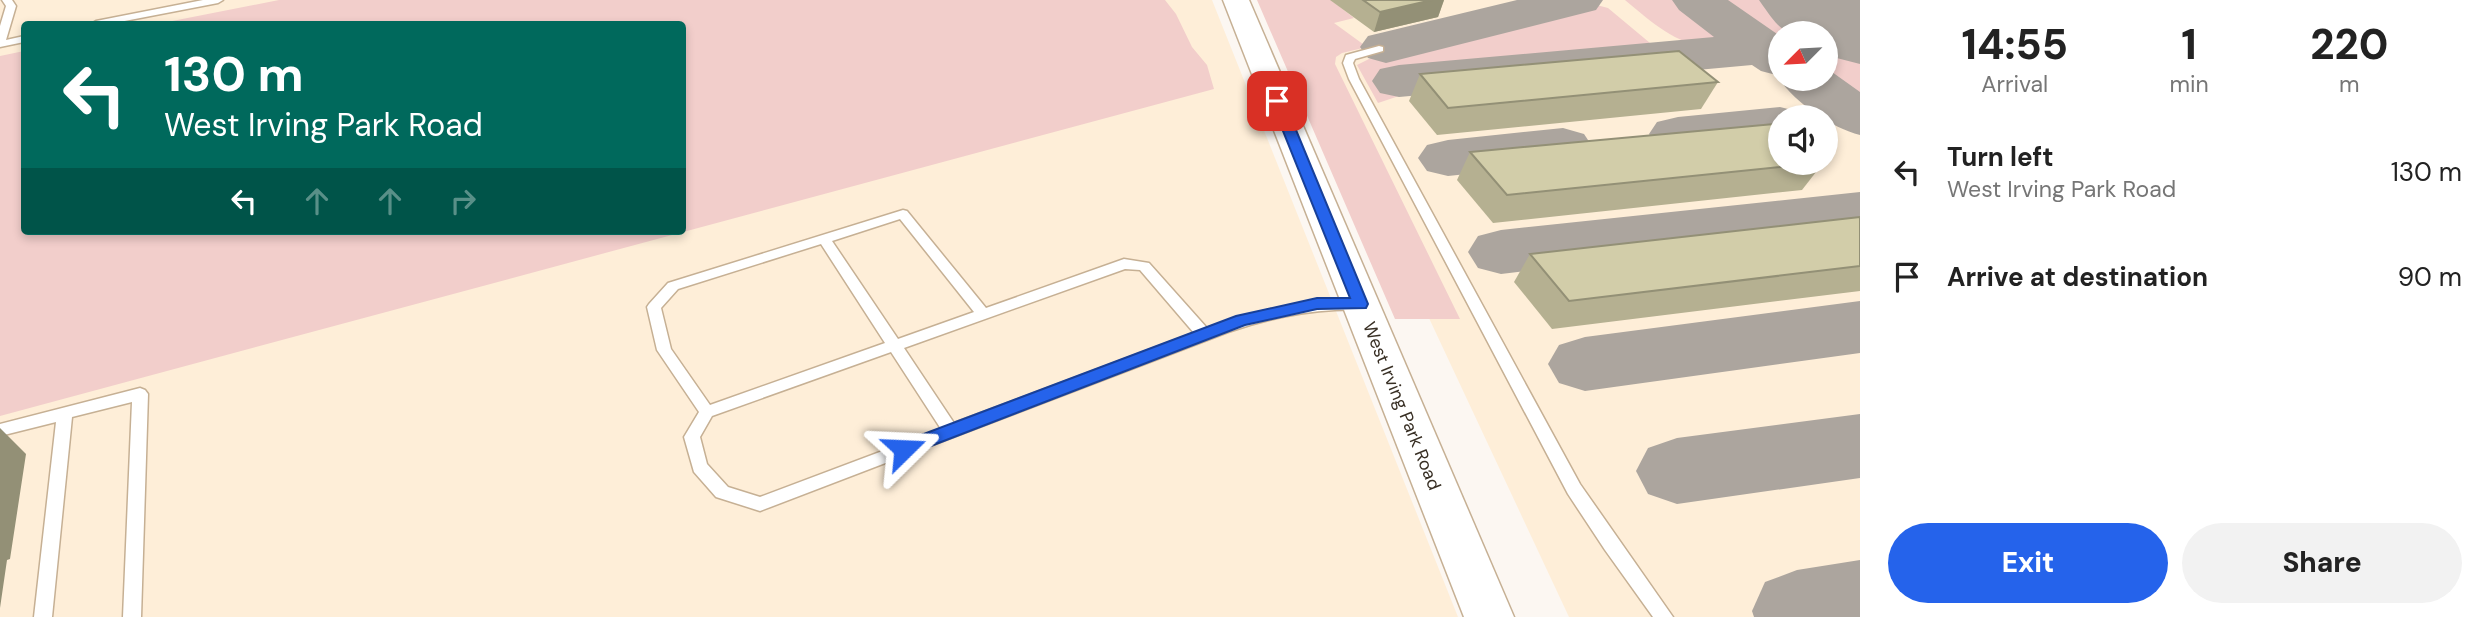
<!DOCTYPE html>
<html lang="en">
<head>
<meta charset="utf-8">
<style>
	:root { --surface:#fff; --page:#f2f2f2; --text:#222; --muted:#767676; --accent:#2563eb }
	body { margin:0; font-family:"DM Sans",sans-serif; background:var(--page); color:var(--text); height:100vh; display:flex; flex-direction:column; font-size:26px; white-space:nowrap }
	* { box-sizing:border-box; margin:0 }
	p { font-size:23px; color:var(--muted) }
	.icon { flex:none; width:38px; height:38px; fill:none; stroke:currentColor; stroke-width:2; stroke-linecap:round; stroke-linejoin:round }
	.map { position:relative; flex:1; overflow:hidden }
	.side { display:flex; flex-direction:column; background:var(--surface); width:630px }
	.side>* { flex:none }
	.banner { position:absolute; left:21px; top:21px; width:665px; height:214px; border-radius:7px; box-shadow:0 4px 10px #0003; background:#00695c; color:#fff; overflow:hidden }
	.needle { width:46px; rotate:246deg }
	.fabs { position:absolute; left:1768px; top:21px; display:grid; gap:14px }
	.fabs a { display:grid; place-items:center; width:70px; height:70px; border-radius:50%; background:var(--surface); box-shadow:0 4px 10px #0003; font-size:35px }
	.pin { position:absolute; display:grid; place-items:center; width:60px; height:60px; color:#fff; margin:-30px; border-radius:14px; box-shadow:0 4px 10px #0006 }
	.me { position:absolute; width:77px; margin:-38px; rotate:69deg; stroke-linejoin:round; filter:drop-shadow(0 0 5px #0008) }
	.turn { display:flex; align-items:center; gap:24px; height:147px; padding:0 28px; font-size:32px }
	.turn .icon { width:91px; height:91px; stroke-width:2.5 }
	.turn b { display:block; font-size:49px; line-height:60px }
	.lanes { display:flex; align-items:center; height:66px; padding:0 28px; background:#0003; justify-content:center; gap:35px; direction:ltr }
	.lanes .off { opacity:.35 }
	.eta { display:flex; justify-content:space-evenly; align-items:center; height:119px; text-align:center }
	.eta b { font-size:42px; font-weight:800; line-height:49px }
	.button { display:flex; gap:14px; margin-top:auto; padding:14px 28px }
	.button a { flex:1; height:80px; border-radius:42px; background:var(--accent); color:#fff; font-size:28px; font-weight:800; line-height:80px; text-align:center }
	.button a+a { background:var(--page); color:var(--text) }
	ul { padding:0; list-style:none }
	li { display:flex; align-items:center; gap:21px; height:105px; padding:0 28px }
	li div { flex:1 }
	li b { display:block; font-size:26px }
	li em { font-style:normal }
	main { display:flex; flex:1; min-height:0 }
	.map>svg:first-child { display:block }
</style>
</head>
<body>
<main>
<div class="map">
<svg width="1860" height="617" viewBox="0 0 1860 617">
	<rect width="100%" height="100%" fill="#fcf7f2"/>
	<!-- built -->
	<g fill="#feeed8" fill-rule="evenodd">
		<path d="M0 0H1212L1458 617H0ZM24 24H682V231H24Z"/>
		<path d="M1280 0H1860V617H1569ZM1780 33H1825V79H1780ZM1780 117H1825V163H1780Z"/>
	</g>
	<!-- green -->
	<g fill="#f2cecb">
		<path d="M279 0H1165L1176 14 1192 47 1207 65 1214 89 0 416V56L24 51V231H682V24H157Z"/>
		<path d="M1257 0H1331L1354 18 1334 23 1367 47 1342 53 1336 57 1335 64 1460 319H1395Z"/>
		<path d="M1625 0H1679L1718 29 1721 36C1695 64 1646 17 1625 0Z"/>
		<path d="M1713 0H1778L1860 55V105L1823 79H1825V33H1780V48Z"/>
		<path d="M1589 3 1608 8 1650 43 1628 50 1384 71 1405 94 1378 103 1357 65 1371 58Z"/>
	</g>
	<g fill="none" stroke-linecap="round" stroke-linejoin="round">
		<!-- taxiway -->
		<g fill="#aca59e" fill-rule="evenodd">
			<path d="M1517 0H1603L1596 10 1386 63 1368 58 1360 47 1368 36Z"/>
			<path d="M1672 0H1728L1780 36V76L1761 71 1752 65 1399 97 1380 93 1372 81 1380 69 1399 65 1714 37 1679 10Z"/>
			<path d="M1825 67 1860 92V135C1832 128 1796 103 1779 79H1825Z"/>
			<path d="M1780 107 1800 112 1804 117H1780V141L1678 151 1657 146 1649 134 1657 122 1678 117Z"/>
			<path d="M1563 128 1584 134 1592 146 1584 158 1563 164 1448 176 1427 171 1418 158 1427 145 1448 140Z"/>
			<path d="M1860 192V232L1501 274 1478 268 1468 252 1478 236 1501 230Z"/>
			<path d="M1860 301V353L1585 391 1559 383 1548 364 1559 345 1585 337Z"/>
			<path d="M1860 414V478L1677 504 1648 494 1636 471 1648 448 1677 438Z"/>
			<path d="M1860 560V617H1754L1752 611 1765 582 1797 570Z"/>
		</g>
		<!-- runway -->
		<path fill="#aca59e" fill-rule="evenodd" d="M1759 0H1860V64L1825 55V33C1782 33 1784 36 1759 0Z"/>
		<!-- lane casing -->
		<g stroke="#c6b094" stroke-width="3">
			<g id="lane">
				<path d="M2 0H12L16 6 6 40 24 36V42L0 47V26L6 6Z"/>
				<path d="M203 0H223L218 3 109 24H91L96 21Z"/>
				<path d="M1379 46 1383 47V51L1355 59 1353 63 1359 79 1580 484 1673 617H1653L1605 550 1568 494 1349 79 1343 63 1346 55Z"/>
				<path d="M903 210 907 211 986 308 1124 259 1149 263 1207 328C1256 310 1306 300 1359 299L1366 304C1359 312 1346 309 1335 310 1298 312 1263 320 1228 332L760 511 716 497 694 472 684 437 699 412 657 350 647 307 649 304 668 283ZM900 219 974 312 898 339 832 241ZM821 244 885 343 710 405 671 349 661 308 678 289ZM1125 269 1140 270 1194 333 954 423 904 348ZM891 352 941 429 760 497 728 487 707 464 700 437 712 416Z"/>
				<path d="M140 388 145 390 148 394 141 617H123L132 402 72 417 52 617H34L56 422 0 436V424Z"/>
			</g>
		</g>
		<!-- secondary casing -->
		<g stroke="#c6b094" stroke-width="3">
			<path id="secondary" d="M1223 0H1249L1514 617H1464Z"/>
		</g>
		<!-- lane -->
		<use href="#lane" fill="#fff" fill-rule="evenodd"/>
		<!-- secondary -->
		<use href="#secondary" fill="#fff" fill-rule="evenodd"/>
	</g>
	<!-- wall -->
	<g fill="#b5b091">
		<path d="M1330 0H1444L1438 17 1374 32Z"/>
		<path d="M1420 74 1718 82 1701 109 1437 135 1409 101Z"/>
		<path d="M1470 152 1823 163 1802 190 1493 223 1457 180Z"/>
		<path d="M1860 217V291L1552 329 1514 282 1530 254Z"/>
	</g>
	<!-- shaded-wall -->
	<g fill="#939076">
		<path d="M1432 0H1444L1438 17 1374 32 1380 12Z"/>
		<path d="M0 428 26 454 10 559 7 560 0 608Z"/>
	</g>
	<!-- building -->
	<g fill="#d2cda9" stroke="#939076" stroke-width="2">
		<path d="M1363 0H1432L1380 12Z"/>
		<path d="M1679 51 1718 82 1448 108 1420 74Z"/>
		<path d="M1774 124 1780 128V163H1819L1507 195 1470 152Z"/>
		<path d="M1860 217V266L1569 301 1530 254Z"/>
	</g>
	<!-- route -->
	<path fill="#2563eb" stroke="#184099" stroke-width="2" d="M1277 97 1284 101 1368 304 1366 308 1317 309 1245 325 910 454 904 457 897 454 894 449 897 444 1236 316 1317 298H1350L1271 101Z"/>
	<g text-anchor="middle" stroke-width="5" stroke-linejoin="round" paint-order="stroke">
		<!-- street labels -->
		<g font-size="18" fill="#382f24" stroke="#fff">
			<text transform="translate(1402 406) rotate(68)" y="6">West Irving Park Road</text>
		</g>
	</g>
</svg>
<div class="fabs">
<a><svg class="needle" viewBox="-14 -14 28 28"><path d="M0-13l5 13h-10z" fill="#e53935"/><path d="M0 13l5-13h-10z" fill="#767676"/></svg></a>
<a><svg class="icon" aria-label="sound" viewBox="0 0 24 24"><path d="M4 9h4l5-4v14l-5-4H4zM17 9q2 3 0 6"/></svg></a>
</div>
<div class="pin" style="left:1277px;top:101px;background:#d93025"><svg class="icon" aria-label="arrive" viewBox="0 0 24 24"><path d="M6 21V4h12l-3 4 3 4H6"/></svg></div>
<svg class="me" style="left:904px;top:449px" viewBox="-20 -20 40 40"><path d="M0-17L14 15 0 8-14 15z" fill="#2563eb" stroke="#fff" stroke-width="4"/></svg>
<div class="banner">
<div class="turn"><svg class="icon" aria-label="left" viewBox="0 0 24 24"><path d="M17 20v-9H6M10 6l-5 5 5 5"/></svg><div><b>130 m</b>West Irving Park Road</div></div>
<div class="lanes"><svg class="icon" aria-label="left" viewBox="0 0 24 24"><path d="M17 20v-9H6M10 6l-5 5 5 5"/></svg><svg class="icon off" aria-label="ahead" viewBox="0 0 24 24"><path d="M12 20V5M6 11l6-6 6 6"/></svg><svg class="icon off" aria-label="ahead" viewBox="0 0 24 24"><path d="M12 20V5M6 11l6-6 6 6"/></svg><svg class="icon off" aria-label="right" viewBox="0 0 24 24"><path d="M7 20v-9h11M14 6l5 5-5 5"/></svg></div>
</div>
</div>
<section class="side">
<div class="eta">
<div><b>14:55</b><p>Arrival</p></div>
<div><b>1</b><p>min</p></div>
<div><b>220</b><p>m</p></div>
</div>
<ul>
<li><svg class="icon" aria-label="left" viewBox="0 0 24 24"><path d="M17 20v-9H6M10 6l-5 5 5 5"/></svg><div><b>Turn left</b><p>West Irving Park Road</p></div><em>130 m</em></li>
<li><svg class="icon" aria-label="arrive" viewBox="0 0 24 24"><path d="M6 21V4h12l-3 4 3 4H6"/></svg><div><b>Arrive at destination</b></div><em>90 m</em></li>
</ul>
<div class="button"><a>Exit</a><a>Share</a></div>
</section>
</main>
</body>
</html>
